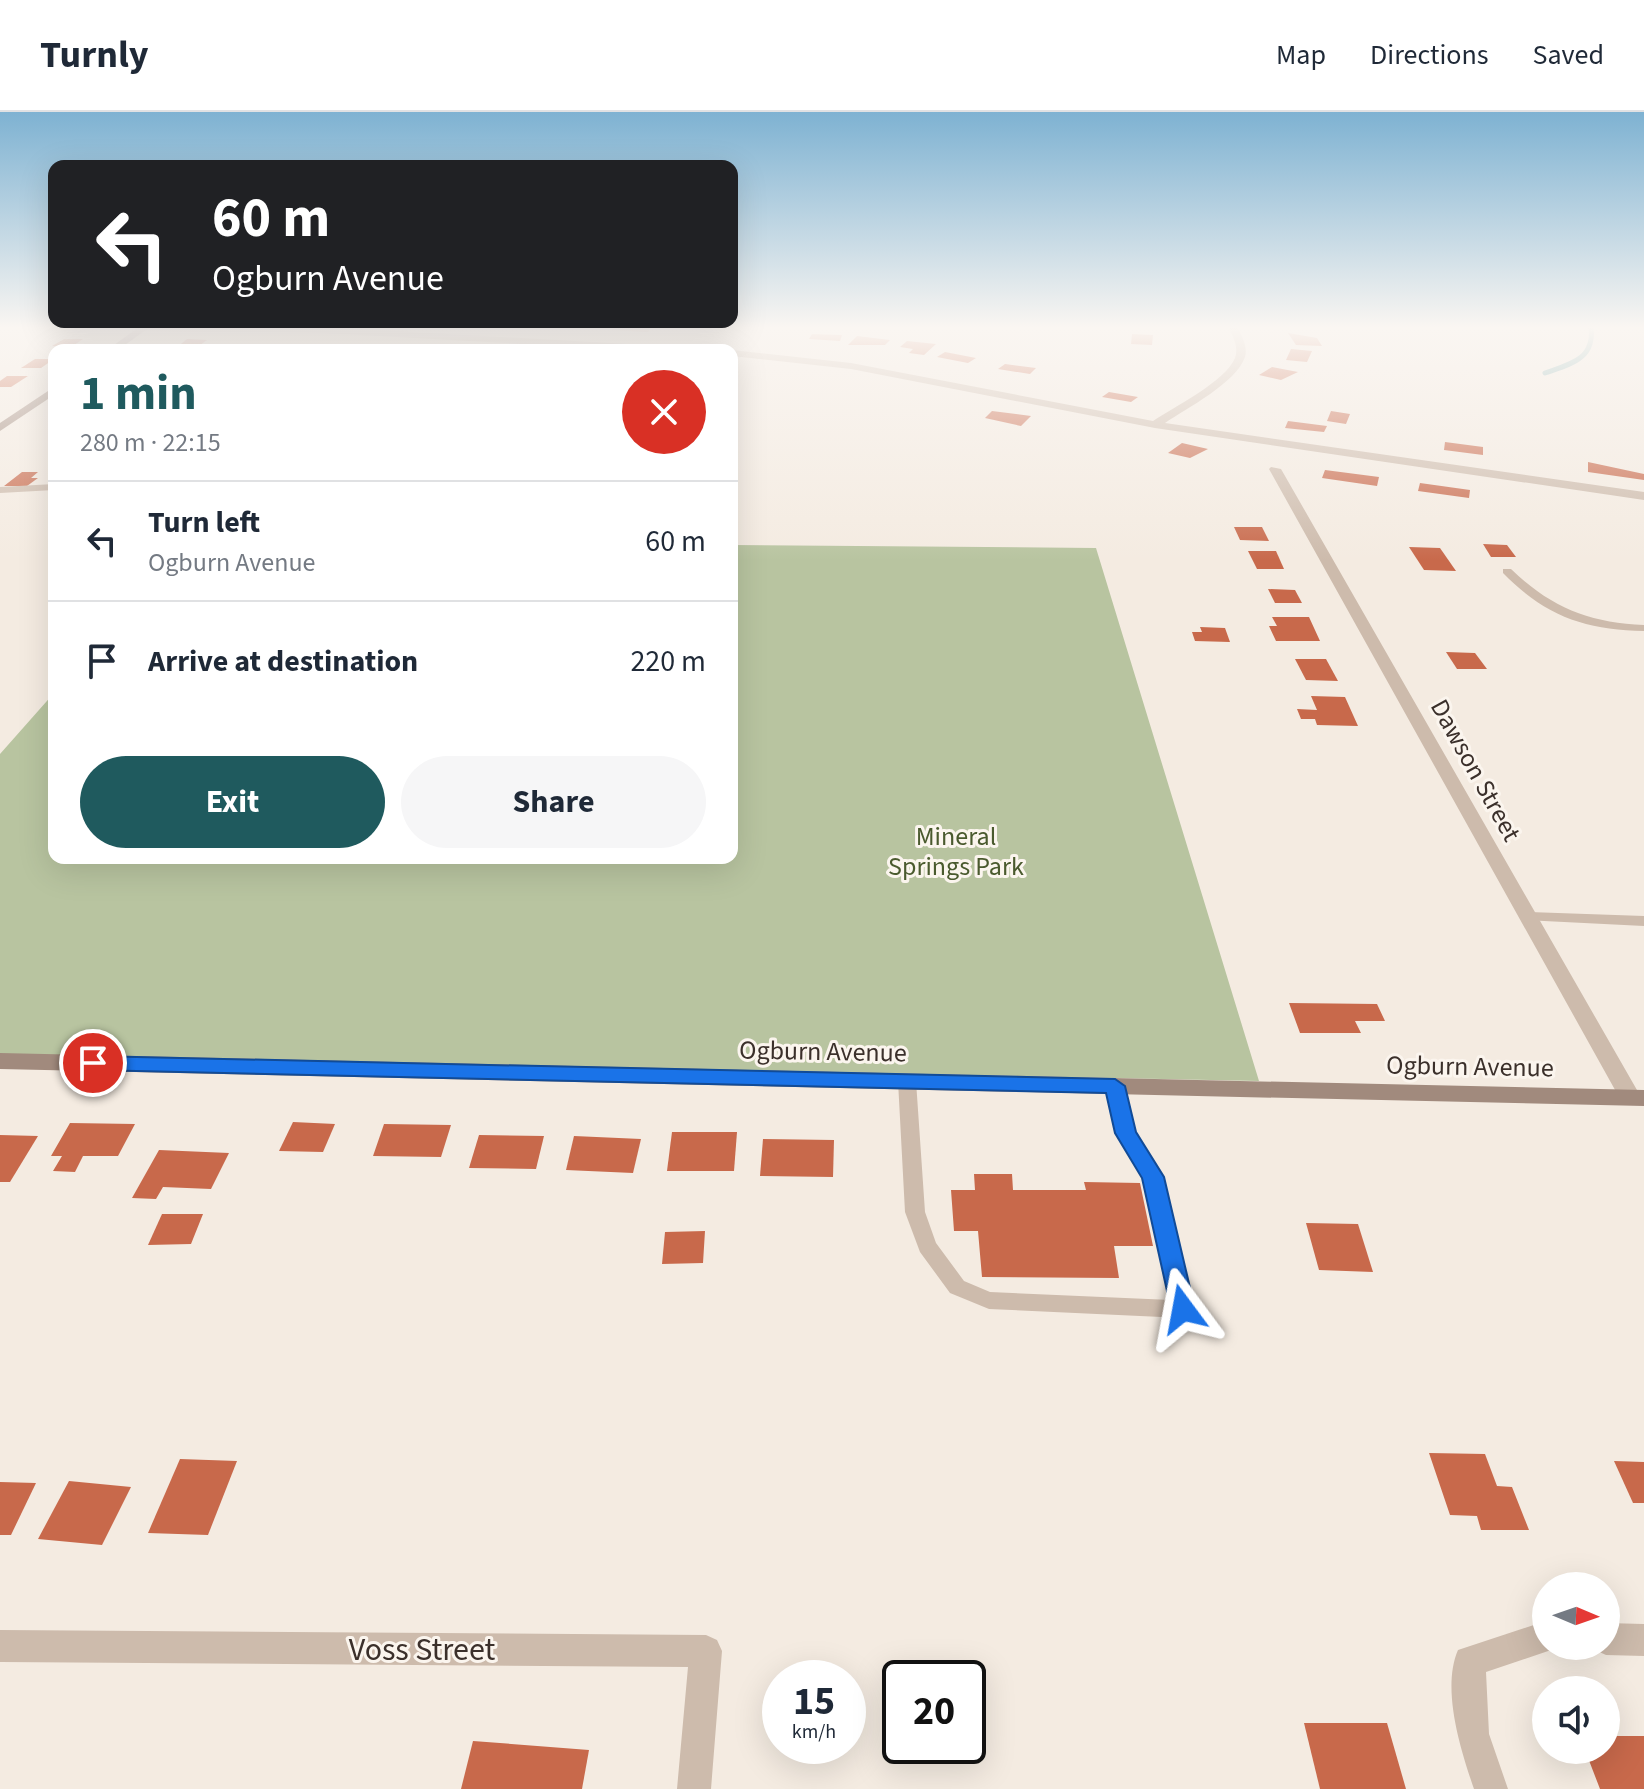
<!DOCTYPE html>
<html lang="en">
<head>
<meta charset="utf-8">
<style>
	:root { --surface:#fff; --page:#f6f6f7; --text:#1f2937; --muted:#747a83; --line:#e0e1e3; --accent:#1f5a5e }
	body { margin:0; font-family:"Source Sans 3",sans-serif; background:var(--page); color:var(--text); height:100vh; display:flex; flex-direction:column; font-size:30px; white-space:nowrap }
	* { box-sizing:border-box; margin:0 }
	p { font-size:26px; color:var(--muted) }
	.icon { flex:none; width:44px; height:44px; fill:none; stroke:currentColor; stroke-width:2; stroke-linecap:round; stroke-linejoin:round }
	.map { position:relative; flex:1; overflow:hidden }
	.drawer { position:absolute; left:48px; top:232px; width:690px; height:520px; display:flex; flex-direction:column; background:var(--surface); border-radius:16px; box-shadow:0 8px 32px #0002 }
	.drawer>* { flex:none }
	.guide { position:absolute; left:48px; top:48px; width:690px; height:168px; border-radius:16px; box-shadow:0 8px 32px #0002; background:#202124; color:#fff; overflow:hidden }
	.needle { width:52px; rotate:92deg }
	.controls { position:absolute; left:1532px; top:1460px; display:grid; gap:16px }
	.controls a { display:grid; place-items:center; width:88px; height:88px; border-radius:50%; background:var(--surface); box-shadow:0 8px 32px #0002; font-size:40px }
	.speed { position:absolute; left:762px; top:1548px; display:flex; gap:16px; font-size:40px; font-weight:700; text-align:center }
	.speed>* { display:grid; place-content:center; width:104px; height:104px; border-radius:50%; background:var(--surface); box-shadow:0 8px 32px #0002; line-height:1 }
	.speed small { font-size:20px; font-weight:400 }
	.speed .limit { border:4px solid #111; border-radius:12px; background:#fff; color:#111 }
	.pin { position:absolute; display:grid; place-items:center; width:68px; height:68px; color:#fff; margin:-34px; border:4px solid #fff; border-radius:50%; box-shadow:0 2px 8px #0007 }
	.me { position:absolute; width:88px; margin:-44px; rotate:347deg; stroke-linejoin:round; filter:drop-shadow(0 0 6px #0008) }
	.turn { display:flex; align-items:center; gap:28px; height:168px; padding:0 32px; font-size:36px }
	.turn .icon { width:104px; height:104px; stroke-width:2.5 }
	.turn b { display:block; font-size:56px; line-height:68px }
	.round { display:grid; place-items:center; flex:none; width:84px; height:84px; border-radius:42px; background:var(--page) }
	.overview { display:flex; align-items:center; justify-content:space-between; height:136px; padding:0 32px }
	h1 { font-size:48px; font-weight:700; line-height:60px; color:var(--accent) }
	.action { display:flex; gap:16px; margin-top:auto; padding:16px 32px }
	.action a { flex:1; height:92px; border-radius:48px; background:var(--accent); color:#fff; font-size:32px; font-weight:700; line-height:92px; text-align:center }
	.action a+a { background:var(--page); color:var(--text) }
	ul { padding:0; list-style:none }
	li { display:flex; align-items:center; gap:24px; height:120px; padding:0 32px; border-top:2px solid var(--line) }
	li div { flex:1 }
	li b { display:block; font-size:30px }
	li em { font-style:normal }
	header { display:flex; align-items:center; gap:48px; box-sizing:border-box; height:112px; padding:0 40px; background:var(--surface); border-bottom:2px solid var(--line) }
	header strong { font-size:38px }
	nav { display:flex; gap:44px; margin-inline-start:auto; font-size:28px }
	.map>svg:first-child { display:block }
</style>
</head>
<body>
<header>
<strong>Turnly</strong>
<nav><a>Map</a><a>Directions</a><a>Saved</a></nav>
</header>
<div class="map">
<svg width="1644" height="1677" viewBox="0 0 1644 1677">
	<rect width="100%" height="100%" fill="#f4ebe1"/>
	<!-- green -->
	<path fill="#b8c4a0" d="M732 433 1096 436 1259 969 0 943V642L54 581V746H732Z"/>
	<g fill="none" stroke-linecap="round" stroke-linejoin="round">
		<!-- stream -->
		<path stroke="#7fb0b2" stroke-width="5" d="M1545 261C1571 252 1595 247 1591 215"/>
	</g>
	<!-- building -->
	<g fill="#c8694b">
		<path d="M615 215H652L648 220 612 218Z"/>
		<path d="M1288 221 1317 226 1322 234 1296 233Z"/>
		<path d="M812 222 842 223 840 229 809 227Z"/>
		<path d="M1132 222 1153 223 1152 233 1131 232Z"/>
		<path d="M857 224 890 228 885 233H848Z"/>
		<path d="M64 227H83L71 235 52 234Z"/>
		<path d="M187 227 207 228 196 236H176Z"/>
		<path d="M907 229 936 232 924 243 909 241 913 237 900 235Z"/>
		<path d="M1291 237 1312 239 1307 250 1286 248Z"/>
		<path d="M945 240 976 246 968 251 937 245Z"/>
		<path d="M35 247H54L41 256H21Z"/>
		<path d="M1005 252 1036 256 1030 262 998 257Z"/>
		<path d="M1272 255 1298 260 1281 268 1259 263Z"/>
		<path d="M7 264H28L11 275H0V269Z"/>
		<path d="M1109 280 1138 285 1131 290 1102 285Z"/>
		<path d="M992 299 1031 304 1021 314 985 306Z"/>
		<path d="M1331 299 1350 302 1346 312 1327 309Z"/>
		<path d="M1288 309 1327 314 1324 320 1285 316Z"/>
		<path d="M1445 330 1483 335V343L1444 338Z"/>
		<path d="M1182 331 1208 337 1190 346 1168 341Z"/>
		<path d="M1588 350 1644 362V368L1588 360Z"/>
		<path d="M1325 358 1379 365 1377 374 1322 366Z"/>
		<path d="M22 360H38L31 366H38L27 374H4Z"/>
		<path d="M1420 371 1470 378 1469 386 1418 379Z"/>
		<path d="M1234 415H1262L1269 429 1240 428Z"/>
		<path d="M1483 432 1507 433 1516 445H1491Z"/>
		<path d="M1409 435 1440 436 1456 459 1424 458Z"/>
		<path d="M1248 439H1276L1284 457H1257Z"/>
		<path d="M1268 477 1295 478 1302 491H1275Z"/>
		<path d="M1272 505H1309L1320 529H1276L1269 514H1277Z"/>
		<path d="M1200 515 1225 516 1230 530 1195 529 1192 520H1202Z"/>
		<path d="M1446 540 1475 541 1487 557H1457Z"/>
		<path d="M1295 547H1326L1338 569 1306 568Z"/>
		<path d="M1311 584 1345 585 1358 614 1317 613 1315 607H1301L1297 597 1317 598Z"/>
		<path d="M1289 891 1377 892 1385 909H1355L1361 921H1300Z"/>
		<path d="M293 1010 335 1012 323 1040 279 1039Z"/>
		<path d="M70 1011 135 1012 118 1044H83L75 1060 53 1059 62 1044H51Z"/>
		<path d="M384 1012 451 1013 441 1045 373 1044Z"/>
		<path d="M672 1020H737L734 1059H667Z"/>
		<path d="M0 1023 38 1024 10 1070H0Z"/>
		<path d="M479 1023 544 1024 536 1057 469 1056Z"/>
		<path d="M574 1024 641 1027 633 1061 566 1058Z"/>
		<path d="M763 1027 834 1028 833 1065 760 1064Z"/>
		<path d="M159 1038 229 1041 211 1077 163 1075 156 1087 132 1086Z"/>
		<path d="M974 1062H1012L1013 1078H1086L1084 1070 1140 1071 1153 1134H1114L1119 1166 982 1165 978 1119H954L951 1078H975Z"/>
		<path d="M162 1102H203L191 1132 148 1133Z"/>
		<path d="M1306 1111 1358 1112 1373 1160 1319 1158Z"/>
		<path d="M705 1119 703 1151 662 1152 665 1120Z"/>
		<path d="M1429 1341 1485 1342 1497 1374 1512 1375 1529 1418H1481L1477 1404 1450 1403Z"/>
		<path d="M180 1347 237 1349 208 1423 148 1421Z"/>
		<path d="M1614 1349 1644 1350V1391H1633Z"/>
		<path d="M69 1369 131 1375 102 1433 38 1427Z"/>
		<path d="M0 1370 36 1371 11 1423H0Z"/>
		<path d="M1304 1611H1387L1406 1677H1320Z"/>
		<path d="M1606 1624H1644V1677H1600L1585 1638H1606Z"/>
		<path d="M473 1629 589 1638 582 1677H461Z"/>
	</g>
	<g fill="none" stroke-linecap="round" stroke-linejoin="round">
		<!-- lane -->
		<g fill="#cdbbac" fill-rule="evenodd">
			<path d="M54 372V378L0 381V375Z"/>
			<path d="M1503 457H1511C1550 495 1589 511 1644 513V519C1585 518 1545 504 1503 461Z"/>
			<path d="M1529 800 1644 804V814L1524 808 1521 805Z"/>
			<path d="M907 963 913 965 916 969 925 1100 936 1131 964 1169 990 1180 1171 1188 1144 1066 1116 1021 1106 974 1109 970H1121L1134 1020 1163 1065 1193 1197 1190 1203 1183 1206 989 1197 950 1181 920 1140 905 1100 898 969 901 965Z"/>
		</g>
		<!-- street -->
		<g fill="#cdbbac" fill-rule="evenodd">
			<path d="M140 215H324L681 235 686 238H629L324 221 144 219Z"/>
			<path d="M1228 215H1237C1242 224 1248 235 1245 245 1236 271 1187 296 1165 311L1644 380V388L1155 316 851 257 732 244V238L851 251 1153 309C1174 295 1226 269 1235 246 1239 235 1233 224 1228 215Z"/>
			<path d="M1271 355 1281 357 1641 985 1638 991H1622L1619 985 1269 357Z"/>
			<path d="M1546 1509V1534L1557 1536 1486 1560 1489 1622 1508 1677H1474C1461 1639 1441 1577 1458 1538Z"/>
			<path d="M1606 1511 1644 1512V1544L1606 1543 1595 1538 1593 1534H1606Z"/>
			<path d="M0 1518 706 1523 717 1528 722 1539 711 1677H677L688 1555 0 1550Z"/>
		</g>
		<!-- secondary -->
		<g fill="#a18a7d" fill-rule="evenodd">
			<path d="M139 215H150L118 238H107Z"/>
			<path d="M54 275V283L0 319V311Z"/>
			<path d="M0 941 1644 978V994L0 957Z"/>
		</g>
	</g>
	<!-- sky -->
	<linearGradient id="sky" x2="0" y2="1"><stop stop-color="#7eb2d2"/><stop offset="0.48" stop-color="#faf6f2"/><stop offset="1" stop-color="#faf6f2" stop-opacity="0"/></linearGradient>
	<rect width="1644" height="449" fill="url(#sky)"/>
	<!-- route -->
	<path fill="#1a73e8" stroke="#114b97" stroke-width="2" d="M93 944 1115 967 1125 974 1136 1020 1164 1065 1195 1197 1191 1204 1183 1207 1174 1204 1171 1197 1142 1066 1115 1021 1106 981 93 958 83 951Z"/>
	<g text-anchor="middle" stroke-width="6" stroke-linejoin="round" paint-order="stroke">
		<!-- street labels -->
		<g font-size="26" fill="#3b302b" stroke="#fbf5ee">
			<text transform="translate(1476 658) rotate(61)" y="9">Dawson Street</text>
			<text transform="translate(823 939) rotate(1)" y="9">Ogburn Avenue</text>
			<text transform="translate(1470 954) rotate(1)" y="9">Ogburn Avenue</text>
		</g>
		<!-- park labels -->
		<g font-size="26" fill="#4a5a2e" stroke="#fbf5ee">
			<text x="956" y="733">Mineral<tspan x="956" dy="30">Springs Park</tspan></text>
		</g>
		<!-- near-street labels -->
		<g font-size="32" fill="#3b302b" stroke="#fbf5ee">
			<text x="422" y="1548">Voss Street</text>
		</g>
	</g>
</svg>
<div class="controls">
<a><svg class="needle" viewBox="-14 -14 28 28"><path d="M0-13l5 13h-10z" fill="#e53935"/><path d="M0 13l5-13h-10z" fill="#747a83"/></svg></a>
<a><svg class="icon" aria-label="sound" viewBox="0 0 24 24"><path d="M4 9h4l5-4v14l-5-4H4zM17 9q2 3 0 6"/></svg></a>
</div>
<div class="speed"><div>15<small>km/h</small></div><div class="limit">20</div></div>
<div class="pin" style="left:93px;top:951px;background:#d93025"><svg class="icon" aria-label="arrive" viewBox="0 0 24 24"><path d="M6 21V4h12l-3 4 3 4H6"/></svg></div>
<svg class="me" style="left:1183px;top:1197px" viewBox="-20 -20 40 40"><path d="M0-17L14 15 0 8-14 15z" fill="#1a73e8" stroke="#fff" stroke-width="4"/></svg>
<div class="guide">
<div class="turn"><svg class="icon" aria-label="left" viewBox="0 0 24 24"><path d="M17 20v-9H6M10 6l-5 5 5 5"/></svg><div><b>60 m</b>Ogburn Avenue</div></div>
</div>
<section class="drawer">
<div class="overview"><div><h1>1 min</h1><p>280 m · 22:15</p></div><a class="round" style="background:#d93025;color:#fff"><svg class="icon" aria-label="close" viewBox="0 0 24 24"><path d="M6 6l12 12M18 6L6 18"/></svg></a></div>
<ul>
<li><svg class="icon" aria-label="left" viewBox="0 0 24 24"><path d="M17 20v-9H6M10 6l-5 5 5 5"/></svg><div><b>Turn left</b><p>Ogburn Avenue</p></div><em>60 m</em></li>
<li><svg class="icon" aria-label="arrive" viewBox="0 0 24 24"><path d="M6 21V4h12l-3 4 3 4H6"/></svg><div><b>Arrive at destination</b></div><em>220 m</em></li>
</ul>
<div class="action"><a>Exit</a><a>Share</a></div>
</section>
</div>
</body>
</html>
